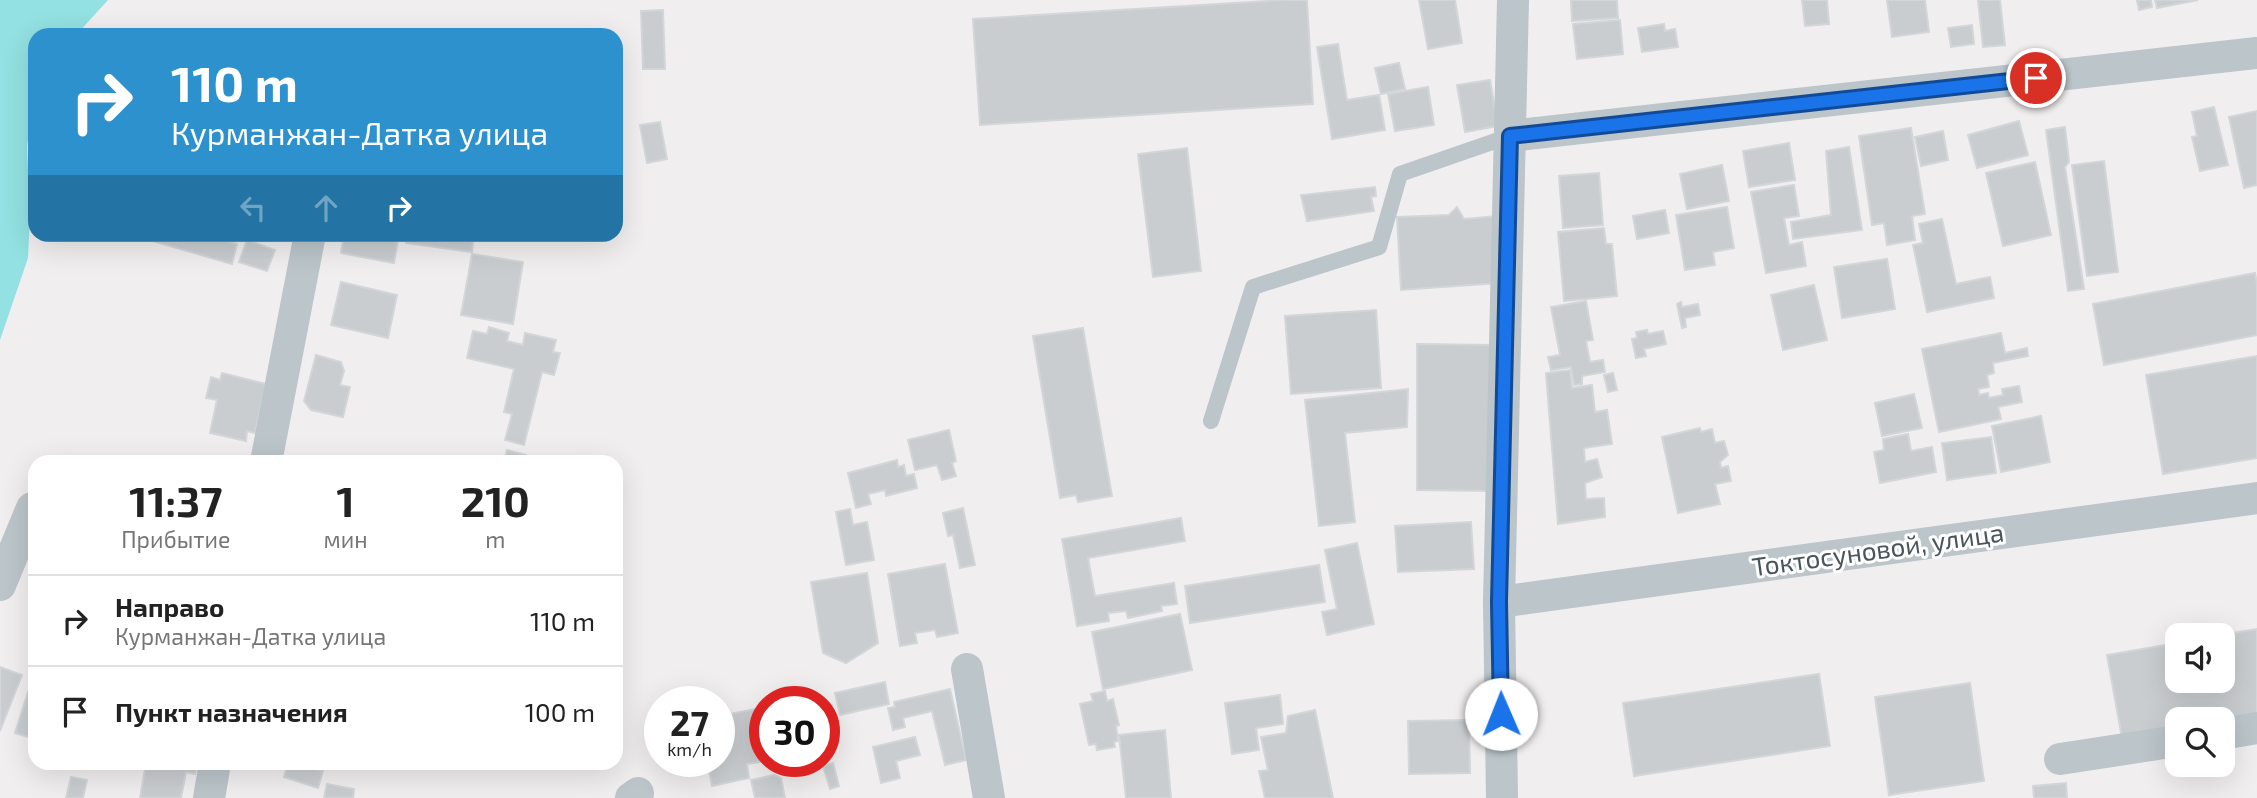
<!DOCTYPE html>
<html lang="ru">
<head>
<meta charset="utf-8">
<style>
	:root { --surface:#fff; --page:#f6f6f6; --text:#222; --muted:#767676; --line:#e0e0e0 }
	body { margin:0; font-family:"Exo 2",sans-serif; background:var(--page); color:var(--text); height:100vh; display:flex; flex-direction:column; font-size:26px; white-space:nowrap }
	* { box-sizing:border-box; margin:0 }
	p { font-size:23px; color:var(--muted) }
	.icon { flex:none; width:38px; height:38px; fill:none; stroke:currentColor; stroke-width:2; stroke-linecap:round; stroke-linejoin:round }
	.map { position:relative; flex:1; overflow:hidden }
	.panel { position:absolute; left:28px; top:455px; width:595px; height:315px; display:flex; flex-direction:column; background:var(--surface); border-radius:21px; box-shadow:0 7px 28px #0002 }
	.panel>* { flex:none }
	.top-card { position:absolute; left:28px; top:28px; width:595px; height:214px; border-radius:21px; box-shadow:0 7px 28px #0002; background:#2c91cd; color:#fff; overflow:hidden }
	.controls { position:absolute; left:2165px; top:623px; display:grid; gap:14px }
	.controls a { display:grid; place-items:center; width:70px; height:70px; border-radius:14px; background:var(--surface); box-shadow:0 7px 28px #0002; font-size:35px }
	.speed { position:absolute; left:644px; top:686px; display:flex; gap:14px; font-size:35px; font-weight:700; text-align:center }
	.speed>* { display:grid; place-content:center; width:91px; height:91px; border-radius:50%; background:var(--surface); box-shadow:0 7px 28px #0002; line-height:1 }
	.speed small { font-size:18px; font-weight:400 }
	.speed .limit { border:10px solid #d22; background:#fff; color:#111 }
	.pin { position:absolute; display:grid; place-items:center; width:60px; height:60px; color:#fff; margin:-30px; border:4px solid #fff; border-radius:50%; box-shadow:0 2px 7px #0007 }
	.me { position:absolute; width:77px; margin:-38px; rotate:359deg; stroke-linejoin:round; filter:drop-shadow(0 0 5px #0008) }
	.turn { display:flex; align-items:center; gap:24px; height:147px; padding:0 28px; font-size:32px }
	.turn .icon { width:91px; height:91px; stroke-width:2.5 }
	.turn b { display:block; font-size:49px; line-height:60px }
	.lanes { display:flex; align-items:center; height:66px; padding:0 28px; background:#0003; justify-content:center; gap:35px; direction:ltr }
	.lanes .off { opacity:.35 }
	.eta { display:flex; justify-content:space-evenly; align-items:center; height:119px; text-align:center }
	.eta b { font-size:42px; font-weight:700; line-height:49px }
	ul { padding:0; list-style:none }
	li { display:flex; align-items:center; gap:21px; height:91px; padding:0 28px; border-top:2px solid var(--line) }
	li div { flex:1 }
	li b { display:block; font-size:26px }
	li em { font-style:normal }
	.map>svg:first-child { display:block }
</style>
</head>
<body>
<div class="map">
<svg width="2257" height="798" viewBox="0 0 2257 798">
	<rect width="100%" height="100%" fill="#f1eeef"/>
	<!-- water -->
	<path fill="#93e1e2" d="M0 0H108L76 35H35V102L27 146 30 217 28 258 0 340Z"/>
	<!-- building -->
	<g fill="#c9cdd0" stroke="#d3d6d9" stroke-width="2">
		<path d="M1283 0H1307L1313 104 980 125 973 19Z"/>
		<path d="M1419 0H1455L1462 43 1428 49Z"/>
		<path d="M1571 0H1617L1618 18 1572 21Z"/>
		<path d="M1802 0H1827L1829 24 1805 26Z"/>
		<path d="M1887 0H1925L1929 32 1892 37Z"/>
		<path d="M1978 0H2000L2005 45 1983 47Z"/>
		<path d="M2137 0H2151L2152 7 2139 10Z"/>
		<path d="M2155 0H2198L2157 8Z"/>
		<path d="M663 10 665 69H643L641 11Z"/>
		<path d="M1620 20 1623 54 1577 59 1573 24Z"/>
		<path d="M1664 24 1665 31 1675 29 1678 47 1642 52 1638 28Z"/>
		<path d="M1972 25 1974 44 1951 47 1948 28Z"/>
		<path d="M1338 44 1347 100 1379 95 1385 130 1332 139 1317 47Z"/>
		<path d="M1399 63 1405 89 1381 94 1375 68Z"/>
		<path d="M1490 80 1498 126 1465 132 1457 85Z"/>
		<path d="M1428 87 1434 125 1395 131 1388 94Z"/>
		<path d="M2214 107 2228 165 2200 171 2192 137 2197 136 2192 112Z"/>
		<path d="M2257 111V185L2244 188 2229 117Z"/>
		<path d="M2019 121 2028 155 1977 168 1968 135Z"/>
		<path d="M660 122 667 159 647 163 640 125Z"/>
		<path d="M2065 127 2069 162 2065 167 2084 289 2068 291 2046 130Z"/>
		<path d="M1911 128 1925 214 1912 216 1915 240 1887 245 1884 223 1872 225 1859 136Z"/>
		<path d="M1943 131 1948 160 1921 166 1915 137Z"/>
		<path d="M1789 143 1795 180 1749 187 1743 151Z"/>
		<path d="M1849 147 1862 230 1793 239 1791 222 1831 215 1826 151Z"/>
		<path d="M1187 148 1201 271 1153 277 1138 154Z"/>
		<path d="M2104 161 2118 272 2087 276 2072 165Z"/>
		<path d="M2035 162 2051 235 2003 246 1986 173Z"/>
		<path d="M1722 165 1729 201 1687 209 1680 174Z"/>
		<path d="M1599 173 1603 225 1563 228 1559 176Z"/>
		<path d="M1794 185 1799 216 1784 218 1789 245 1802 242 1806 266 1766 273 1751 192Z"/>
		<path d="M1375 187 1376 196 1371 197 1374 211 1307 221 1301 195Z"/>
		<path d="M1457 207 1464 219 1497 216 1498 283 1401 290 1397 217 1449 215Z"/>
		<path d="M1727 207 1734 248 1713 252 1715 265 1685 270 1676 215Z"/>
		<path d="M1665 210 1669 233 1637 239 1633 216Z"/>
		<path d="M1942 219 1956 284 1990 277 1994 298 1927 312 1913 245 1923 243 1919 224Z"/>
		<path d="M1604 228 1606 244H1612L1617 296 1564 301 1558 232Z"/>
		<path d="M147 234H204L237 244 232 264 146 239Z"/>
		<path d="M344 234H370L384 237V234H399L394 263 341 253Z"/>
		<path d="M407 234H474L472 252 406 243Z"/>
		<path d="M247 240 275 250 267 271 239 262Z"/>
		<path d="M472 254 523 262 513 324 461 315Z"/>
		<path d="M1887 259 1895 309 1842 318 1834 267Z"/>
		<path d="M2255 273 2257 284V335L2104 365 2093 304Z"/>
		<path d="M341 282 397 295 388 338 331 325Z"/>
		<path d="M1814 285 1827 340 1783 350 1771 295Z"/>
		<path d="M1586 301 1593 340 1586 341 1590 362 1603 360 1605 372 1582 376V384L1574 385 1571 367 1551 370 1548 357 1560 355 1551 307Z"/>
		<path d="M1681 302 1682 307 1698 304 1700 315 1685 318 1686 327 1682 328 1677 304Z"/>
		<path d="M1376 310 1381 388 1291 394 1285 316Z"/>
		<path d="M489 327 509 333 507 341 523 345 525 333 556 340 553 352 560 353 554 375 542 372 524 445 505 440 512 414 504 412 514 369 467 358 473 331 487 334Z"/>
		<path d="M1083 328 1112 496 1078 502 1076 495 1060 498 1033 336Z"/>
		<path d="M1647 330 1648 334 1663 331 1666 344 1644 349 1646 356 1636 358 1632 339 1637 338 1636 332Z"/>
		<path d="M2001 333 2005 353 2027 348 2028 356 1993 363 1994 373 1987 375 1989 387 1978 389 1979 395 1988 393 1989 398 2003 395 2002 389 2019 386 2022 402 1998 407 2001 419 1939 432 1922 349Z"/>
		<path d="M1417 344 1495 345 1490 491 1417 490Z"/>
		<path d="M316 355 341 362 344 371 340 385 350 387 343 417 311 410 304 401Z"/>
		<path d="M2257 356V458L2163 474 2146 375Z"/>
		<path d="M1570 370 1572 388 1592 385 1595 412 1607 410 1612 444 1584 448 1585 462 1597 459 1602 477 1585 483 1586 499 1604 498 1605 517 1558 524 1546 373Z"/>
		<path d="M222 373 266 384 255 433 247 431 246 441 210 433 217 400 206 398 211 377 220 380Z"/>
		<path d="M1613 373 1617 390 1608 392 1604 375Z"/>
		<path d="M1408 389 1407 427 1345 433 1355 522 1319 526 1305 400Z"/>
		<path d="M1914 394 1922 428 1882 436 1875 403Z"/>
		<path d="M2041 416 2050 462 2001 472 1992 426Z"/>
		<path d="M1700 428 1701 432 1712 429 1715 443 1724 441 1728 455 1720 462 1721 468 1728 466 1731 481 1715 484 1720 504 1678 513 1662 437Z"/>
		<path d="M949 430 956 461 952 463 956 476 942 480 937 465 915 470 908 440Z"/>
		<path d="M1908 434 1911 451 1932 447 1936 472 1880 483 1874 452 1884 450 1883 439Z"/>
		<path d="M1991 437 1996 473 1947 480 1942 443Z"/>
		<path d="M507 450 526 455 524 462H504Z"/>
		<path d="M897 460 898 467 904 465 906 476 914 474 917 488 886 496 885 490 868 494 871 504 856 508 848 473Z"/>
		<path d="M963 508 975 565 960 568 953 535 948 536 943 513Z"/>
		<path d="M850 509 853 525 867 522 874 560 846 565 836 512Z"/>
		<path d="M1181 518 1185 541 1088 558 1095 596 1174 583 1177 604 1161 606 1162 611 1128 618 1126 611 1108 613 1109 621 1077 626 1062 539Z"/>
		<path d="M1471 522 1474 569 1398 572 1395 526Z"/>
		<path d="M1357 543 1374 624 1327 635 1322 612 1337 609 1325 550Z"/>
		<path d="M945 564 958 633 937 637 935 630 915 633 917 643 900 646 888 574Z"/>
		<path d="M1319 565 1325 602 1190 623 1185 586Z"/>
		<path d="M867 573 878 643 846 663 823 653 811 582Z"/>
		<path d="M1180 614 1192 670 1103 689 1092 632Z"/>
		<path d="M2257 629V715L2222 719H2177V728L2122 738 2107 655 2177 643V681H2222V635H2220Z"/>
		<path d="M0 667 22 675 0 731Z"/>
		<path d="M1819 674 1830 746 1634 776 1623 703Z"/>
		<path d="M885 682 889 704 840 715 835 693Z"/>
		<path d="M1970 683 1984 781 1889 795 1875 697Z"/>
		<path d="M950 689 966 760 945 765 932 711 903 718 905 727 893 730 888 708 895 707 894 702Z"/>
		<path d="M1105 691 1107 701 1113 699 1119 725 1116 726 1118 741 1114 742 1115 747 1097 750 1096 744 1089 745 1080 704 1093 701 1091 694Z"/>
		<path d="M28 692 35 694V739L15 733Z"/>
		<path d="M1280 695 1283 724 1256 728 1259 750 1232 754 1225 703Z"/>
		<path d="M808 697 809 702H788Z"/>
		<path d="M765 707V761L747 764 749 778 712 786 707 761H719V716Z"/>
		<path d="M1315 710 1333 798H1265L1259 771 1268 770 1261 737 1286 733 1288 716Z"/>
		<path d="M1469 720 1470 773 1409 774 1408 721Z"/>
		<path d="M1165 730 1171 798H1126L1119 735Z"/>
		<path d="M915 737 920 755 896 761 900 778 881 783 873 747Z"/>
		<path d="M787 761H819L788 768Z"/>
		<path d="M146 763H198L195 774 186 772 181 798H140Z"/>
		<path d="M288 763H300L323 771 318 788 284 777Z"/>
		<path d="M833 763 839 786 830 789 823 766Z"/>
		<path d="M774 775 781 778 785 798H755L751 780Z"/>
		<path d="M71 777 87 780 83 798H66Z"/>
		<path d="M2066 783 2067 798H2034L2033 786Z"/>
		<path d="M327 784 354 789 353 798H324Z"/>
	</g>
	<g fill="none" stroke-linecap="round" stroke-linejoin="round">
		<!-- lane -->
		<path stroke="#bbc5ca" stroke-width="16" d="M1211 421 1253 287 1379 247 1400 174 1510 136"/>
		<!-- street -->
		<g stroke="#bbc5ca" stroke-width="32">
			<path d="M1510 136 2257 53"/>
			<path d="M266 462 310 234"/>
			<path d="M0 585 32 508"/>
			<path d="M1499 602 2257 498"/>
			<path d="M967 669 989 798"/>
			<path d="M2222 734 2257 728"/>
			<path d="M2060 759 2177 741"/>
			<path d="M209 798 215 763"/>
			<path d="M631 798 638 793"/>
			<path d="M1502 798 1499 602 1513 0"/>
		</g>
	</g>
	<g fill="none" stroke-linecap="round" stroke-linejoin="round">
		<!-- route casing -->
		<g stroke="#114b97" stroke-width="18">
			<path id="route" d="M1501 714 1499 602 1510 136 2036 78"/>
		</g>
		<!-- route -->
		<use href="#route" stroke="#1a73e8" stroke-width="12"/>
	</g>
	<g text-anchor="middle" stroke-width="6" stroke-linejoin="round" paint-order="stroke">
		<!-- street labels -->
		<g font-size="26" fill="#48555a" stroke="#fff">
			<text transform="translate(1878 550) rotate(-8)" y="9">Токтосуновой, улица</text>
		</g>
	</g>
</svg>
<div class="controls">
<a><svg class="icon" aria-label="sound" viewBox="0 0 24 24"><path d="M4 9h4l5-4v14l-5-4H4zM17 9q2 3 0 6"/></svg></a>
<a><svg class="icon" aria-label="search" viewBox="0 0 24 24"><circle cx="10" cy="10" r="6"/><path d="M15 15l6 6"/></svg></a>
</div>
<div class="speed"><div>27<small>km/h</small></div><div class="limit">30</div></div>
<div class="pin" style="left:2036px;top:78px;background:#d93025"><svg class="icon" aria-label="arrive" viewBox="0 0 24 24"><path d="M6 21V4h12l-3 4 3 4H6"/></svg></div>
<svg class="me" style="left:1501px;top:714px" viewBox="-20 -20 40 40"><circle r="19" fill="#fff"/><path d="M0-13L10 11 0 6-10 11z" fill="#1a73e8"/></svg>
<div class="top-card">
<div class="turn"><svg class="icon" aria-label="right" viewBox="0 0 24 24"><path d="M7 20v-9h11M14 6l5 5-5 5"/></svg><div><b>110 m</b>Курманжан-Датка улица</div></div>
<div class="lanes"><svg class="icon off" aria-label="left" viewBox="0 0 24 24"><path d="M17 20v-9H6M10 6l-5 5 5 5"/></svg><svg class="icon off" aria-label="ahead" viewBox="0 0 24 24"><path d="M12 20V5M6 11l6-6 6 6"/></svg><svg class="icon" aria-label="right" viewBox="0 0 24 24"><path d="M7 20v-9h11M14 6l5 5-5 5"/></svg></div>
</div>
<section class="panel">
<div class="eta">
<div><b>11:37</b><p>Прибытие</p></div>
<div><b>1</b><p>мин</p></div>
<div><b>210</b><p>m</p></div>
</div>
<ul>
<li><svg class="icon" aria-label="right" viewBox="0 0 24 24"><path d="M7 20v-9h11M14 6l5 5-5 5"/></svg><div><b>Направо</b><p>Курманжан-Датка улица</p></div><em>110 m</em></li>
<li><svg class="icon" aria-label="arrive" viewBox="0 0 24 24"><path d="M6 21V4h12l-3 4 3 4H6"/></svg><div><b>Пункт назначения</b></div><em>100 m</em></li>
</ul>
</section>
</div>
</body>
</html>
